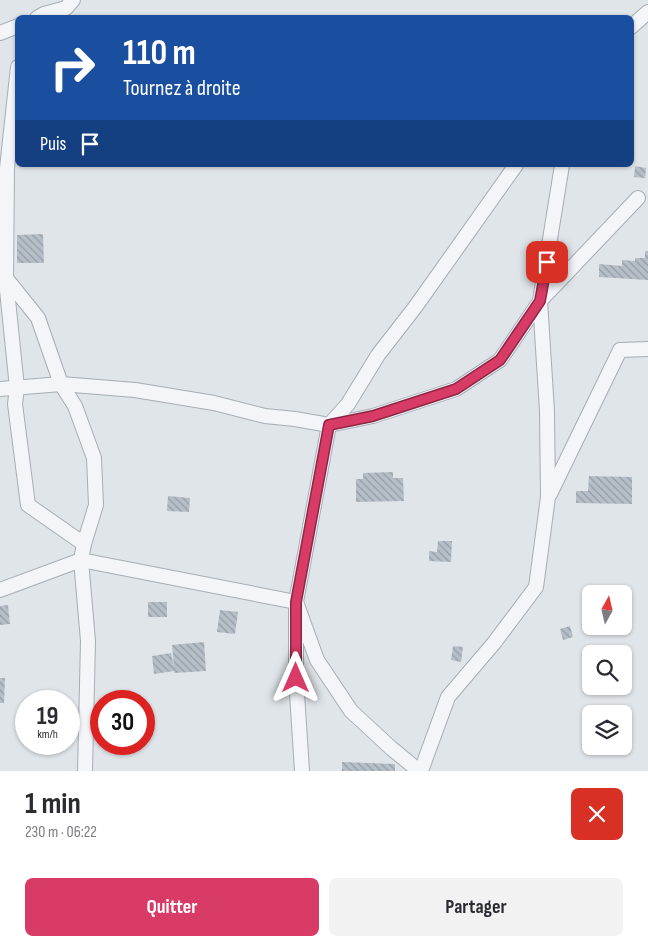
<!DOCTYPE html>
<html lang="fr">
<head>
<meta charset="utf-8">
<style>
	:root { --surface:#fff; --page:#f2f2f3; --text:#2b2b33; --muted:#7c7c81; --accent:#d93b67 }
	body { margin:0; font-family:"Sofia Sans Condensed",sans-serif; background:var(--page); color:var(--text); height:100vh; display:flex; flex-direction:column; font-size:19px; white-space:nowrap }
	* { box-sizing:border-box; margin:0 }
	p { font-size:16px; color:var(--muted) }
	.icon { flex:none; width:28px; height:28px; fill:none; stroke:currentColor; stroke-width:2; stroke-linecap:round; stroke-linejoin:round }
	.map { position:relative; height:771px; overflow:hidden }
	.drawer { display:flex; flex-direction:column; background:var(--surface); flex:1 }
	.drawer>* { flex:none }
	.hud { position:absolute; left:15px; top:15px; width:619px; height:152px; border-radius:8px; box-shadow:0 1px 4px #0004; background:#1a4fa0; color:#fff; overflow:hidden }
	.needle { width:32px; rotate:8deg }
	.fabs { position:absolute; left:582px; top:585px; display:grid; gap:10px }
	.fabs a { display:grid; place-items:center; width:50px; height:50px; border-radius:8px; background:var(--surface); box-shadow:0 1px 4px #0004; font-size:25px }
	.speed { position:absolute; left:15px; top:690px; display:flex; gap:10px; font-size:25px; font-weight:700; text-align:center }
	.speed>* { display:grid; place-content:center; width:65px; height:65px; border-radius:50%; background:var(--surface); box-shadow:0 1px 4px #0004; line-height:1 }
	.speed small { font-size:12px; font-weight:400 }
	.speed .limit { border:8px solid #d22; background:#fff; color:#111 }
	.pin { position:absolute; display:grid; place-items:center; width:42px; height:42px; color:#fff; margin:-21px; border-radius:10px; box-shadow:0 2px 8px #0006 }
	.me { position:absolute; width:55px; margin:-28px; rotate:0deg; stroke-linejoin:round; filter:drop-shadow(0 0 4px #0008) }
	.turn { display:flex; align-items:center; gap:18px; height:105px; padding:0 25px; font-size:22px }
	.turn .icon { width:65px; height:65px; stroke-width:2.5 }
	.turn b { display:block; font-size:35px; line-height:42px }
	.then { display:flex; align-items:center; height:48px; padding:0 25px; background:#0003; gap:10px; font-size:19px }
	.round { display:grid; place-items:center; flex:none; width:52px; height:52px; border-radius:8px; background:var(--page) }
	.overview { display:flex; align-items:center; justify-content:space-between; height:85px; padding:0 25px }
	h1 { font-size:30px; font-weight:700; line-height:38px }
	.button { display:flex; gap:10px; margin-top:auto; padding:10px 25px }
	.button a { flex:1; height:58px; border-radius:8px; background:var(--accent); color:#fff; font-size:20px; font-weight:700; line-height:58px; text-align:center }
	.button a+a { background:var(--page); color:var(--text) }
	.map>svg:first-child { display:block }
</style>
</head>
<body>
<div class="map">
<svg width="648" height="771" viewBox="0 0 648 771">
	<defs>
		<pattern id="building-back-hatch" width="6" height="6" patternUnits="userSpaceOnUse" patternTransform="scale(1.25)"><rect width="6" height="6" fill="#b6bfc8"/><path d="M-1 5l2 2M0 0l6 6M5-1l2 2" fill="none" stroke="#949ca4"/></pattern>
	</defs>
	<rect width="100%" height="100%" fill="#e0e5ea"/>
	<!-- building -->
	<g fill="url(#building-back-hatch)">
		<path d="M635 166 646 168 645 178 634 177Z"/>
		<path d="M43 234 44 263H17V235Z"/>
		<path d="M645 251H648V280L599 277V264L622 266V260L635 261V258H645Z"/>
		<path d="M393 472V478H403L404 501 356 502V479H363V473Z"/>
		<path d="M589 476 632 477V504L576 503V491H588Z"/>
		<path d="M168 496 190 498 189 512 167 511Z"/>
		<path d="M438 541H452L451 562 429 561V551L437 552Z"/>
		<rect x="148" y="602" width="19" height="15"/>
		<path d="M624 604 628 605 627 627H624Z"/>
		<path d="M8 605 10 624 0 625V606Z"/>
		<path d="M220 610 238 612 235 634 217 632Z"/>
		<path d="M570 626 573 637 563 640 560 629Z"/>
		<path d="M204 642 206 671 174 673V671L154 674 152 656 171 653 174 667 172 645Z"/>
		<path d="M453 646 463 647 461 662 451 660Z"/>
		<path d="M0 678H5L4 703H0Z"/>
		<path d="M342 762 395 764V771H342Z"/>
	</g>
	<g fill="none" stroke-linecap="round" stroke-linejoin="round">
		<!-- minor casing -->
		<g stroke="#a5adb5" stroke-width="16">
			<g id="minor">
				<path d="M37 18 44 14 66 8 73 0"/>
				<path d="M631 27 648 12"/>
				<path d="M0 33 18 26"/>
				<path d="M18 67 7 168 6 280 17 388 15 404 28 505 84 544 81 560 88 641 85 771"/>
				<path d="M6 278 38 318 61 384 75 406 94 458 96 505 84 544"/>
				<path d="M0 389 61 384 135 390 214 403 265 416 295 419 329 425 373 416 456 389 500 360 540 301 638 198"/>
				<path d="M550 494 620 350 648 349"/>
				<path d="M0 590 81 560 296 602V678L302 771"/>
				<path d="M419 771 391 748 351 711 317 660 296 602 329 425 348 404 378 355 416 306 516 165"/>
				<path d="M421 771 448 697 494 643 536 587 548 497 547 411 540 301 562 165"/>
			</g>
		</g>
		<!-- minor -->
		<use href="#minor" stroke="#f3f5f8" stroke-width="14"/>
	</g>
	<g fill="none" stroke-linecap="round" stroke-linejoin="round">
		<!-- route casing -->
		<g stroke="#8d2643" stroke-width="12">
			<path id="route" d="M296 678V602L329 425 373 416 456 389 500 360 540 301 547 262"/>
		</g>
		<!-- route -->
		<use href="#route" stroke="#d93b67" stroke-width="9"/>
	</g>
</svg>
<div class="fabs">
<a><svg class="needle" viewBox="-14 -14 28 28"><path d="M0-13l5 13h-10z" fill="#e53935"/><path d="M0 13l5-13h-10z" fill="#7c7c81"/></svg></a>
<a><svg class="icon" aria-label="search" viewBox="0 0 24 24"><circle cx="10" cy="10" r="6"/><path d="M15 15l6 6"/></svg></a>
<a><svg class="icon" aria-label="layers" viewBox="0 0 24 24"><path d="M12 4l9 5-9 5-9-5zM3 14l9 5 9-5"/></svg></a>
</div>
<div class="speed"><div>19<small>km/h</small></div><div class="limit">30</div></div>
<div class="pin" style="left:547px;top:262px;background:#d93025"><svg class="icon" aria-label="arrive" viewBox="0 0 24 24"><path d="M6 21V4h12l-3 4 3 4H6"/></svg></div>
<svg class="me" style="left:296px;top:678px" viewBox="-20 -20 40 40"><path d="M0-17L14 15 0 8-14 15z" fill="#d93b67" stroke="#fff" stroke-width="4"/></svg>
<div class="hud">
<div class="turn"><svg class="icon" aria-label="right" viewBox="0 0 24 24"><path d="M7 20v-9h11M14 6l5 5-5 5"/></svg><div><b>110 m</b>Tournez à droite</div></div>
<div class="then">Puis<svg class="icon" aria-label="arrive" viewBox="0 0 24 24"><path d="M6 21V4h12l-3 4 3 4H6"/></svg></div>
</div>
</div>
<section class="drawer">
<div class="overview"><div><h1>1 min</h1><p>230 m · 06:22</p></div><a class="round" style="background:#d93025;color:#fff"><svg class="icon" aria-label="close" viewBox="0 0 24 24"><path d="M6 6l12 12M18 6L6 18"/></svg></a></div>
<div class="button"><a>Quitter</a><a>Partager</a></div>
</section>
</body>
</html>
